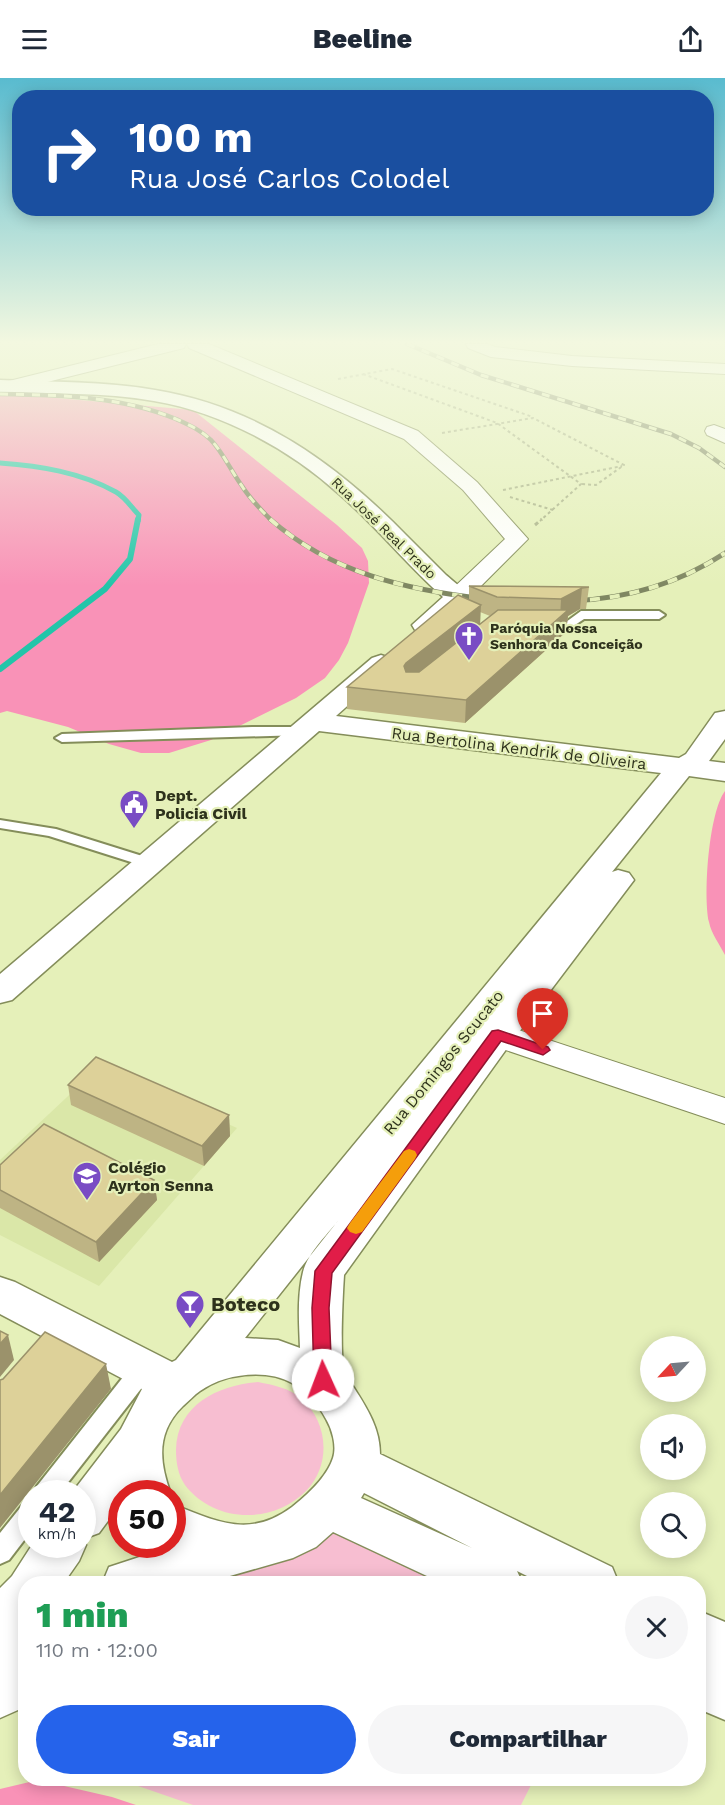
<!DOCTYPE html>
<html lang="pt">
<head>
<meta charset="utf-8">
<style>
	:root { --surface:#fff; --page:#f6f6f7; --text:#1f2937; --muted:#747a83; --accent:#2563eb }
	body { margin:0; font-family:"Work Sans",sans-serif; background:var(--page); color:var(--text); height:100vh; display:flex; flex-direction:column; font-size:22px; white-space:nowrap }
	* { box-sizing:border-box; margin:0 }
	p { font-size:20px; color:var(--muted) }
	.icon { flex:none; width:33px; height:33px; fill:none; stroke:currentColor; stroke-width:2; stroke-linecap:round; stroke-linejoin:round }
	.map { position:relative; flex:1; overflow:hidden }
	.panel { position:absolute; left:18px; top:1498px; width:688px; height:210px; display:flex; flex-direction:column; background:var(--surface); border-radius:24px; box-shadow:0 3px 15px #0003 }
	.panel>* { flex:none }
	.guide { position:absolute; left:12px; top:12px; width:702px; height:126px; border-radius:24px; box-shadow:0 3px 15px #0003; background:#1a4fa0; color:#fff; overflow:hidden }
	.needle { width:39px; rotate:244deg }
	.tools { position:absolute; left:640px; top:1258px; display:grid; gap:12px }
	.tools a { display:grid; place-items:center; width:66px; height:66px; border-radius:50%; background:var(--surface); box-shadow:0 3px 15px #0003; font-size:30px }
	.speed { position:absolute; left:18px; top:1402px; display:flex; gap:12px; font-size:30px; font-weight:700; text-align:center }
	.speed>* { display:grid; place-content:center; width:78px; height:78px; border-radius:50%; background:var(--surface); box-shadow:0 3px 15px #0003; line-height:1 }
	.speed small { font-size:15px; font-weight:400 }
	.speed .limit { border:9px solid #d22; background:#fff; color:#111 }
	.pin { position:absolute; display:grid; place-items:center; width:51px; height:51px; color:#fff; margin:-62px -26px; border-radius:50% 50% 50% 0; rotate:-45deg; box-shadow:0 0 6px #0007 }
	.pin .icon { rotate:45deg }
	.me { position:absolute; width:66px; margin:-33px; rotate:358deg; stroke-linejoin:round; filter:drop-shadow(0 0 4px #0008) }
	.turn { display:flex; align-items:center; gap:21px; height:126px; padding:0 18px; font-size:27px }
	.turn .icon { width:78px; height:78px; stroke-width:2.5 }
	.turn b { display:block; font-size:42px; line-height:51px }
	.round { display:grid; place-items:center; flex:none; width:63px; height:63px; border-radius:32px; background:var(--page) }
	.head { display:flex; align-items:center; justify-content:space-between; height:102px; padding:0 18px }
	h1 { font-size:36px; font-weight:800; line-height:45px; color:#1e9e55 }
	.primary-button { display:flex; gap:12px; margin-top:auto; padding:12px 18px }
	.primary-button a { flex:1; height:69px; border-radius:36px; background:var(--accent); color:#fff; font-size:24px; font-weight:800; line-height:69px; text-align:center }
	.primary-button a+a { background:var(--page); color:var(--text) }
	header { display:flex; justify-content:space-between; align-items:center; height:78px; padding:0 18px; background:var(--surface); font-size:27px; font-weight:800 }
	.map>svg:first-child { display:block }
</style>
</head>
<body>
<header><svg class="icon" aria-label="menu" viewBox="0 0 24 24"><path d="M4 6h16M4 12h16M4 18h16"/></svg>Beeline<svg class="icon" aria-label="share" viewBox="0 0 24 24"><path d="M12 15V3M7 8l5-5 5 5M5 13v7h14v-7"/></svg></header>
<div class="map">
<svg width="725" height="1727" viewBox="0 0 725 1727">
	<rect width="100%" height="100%" fill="#e5f0b9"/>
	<!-- built -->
	<path fill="#dae7a8" d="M99 989 237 1050 99 1208 0 1157V1082Z"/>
	<!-- green -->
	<g fill="#f7bed1">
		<path d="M258 1304C273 1307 289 1310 301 1320 328 1344 332 1386 306 1413 272 1447 214 1445 185 1407 178 1397 176 1384 176 1372 177 1326 219 1307 258 1304Z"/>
		<path d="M330 1453 474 1506H200Z"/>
		<path d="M118 1701H534L521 1727H193Z"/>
	</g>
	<!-- forest -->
	<g fill="#f992b7">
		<path d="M0 315 193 332 337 447 362 470 368 483 369 505 348 565 339 582 325 600 296 620 211 662 169 675H141L109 666 68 649 7 633 0 635Z"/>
		<path d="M725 713V877C720 867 711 855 709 844 703 816 709 734 725 713Z"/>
		<path d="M38 1702 112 1719 136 1727H0V1711Z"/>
	</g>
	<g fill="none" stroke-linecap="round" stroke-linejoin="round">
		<!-- stream-far1 -->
		<path stroke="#22c5a9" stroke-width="5" d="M0 385C40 388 80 394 116 414 125 419 132 430 139 437L138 443"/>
		<!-- stream -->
		<path stroke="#22c5a9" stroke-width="6" d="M0 591 105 511 130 481 138 441"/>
		<!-- lane casing -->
		<g stroke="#848d5a" stroke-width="4">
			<g id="lane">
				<path d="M581 533H659L665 537 659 541H584L569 551 545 553 539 549 545 545 566 544Z"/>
				<path d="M252 649H303L310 653 303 657 62 664 55 660 62 656Z"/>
				<path d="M0 742 56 751 155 782 158 785 150 790 49 758 0 750Z"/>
				<path d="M143 1282 151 1284 154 1291 151 1298 59 1416H33L37 1408 135 1284Z"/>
				<path d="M32 1422V1452L9 1482 0 1486V1455L24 1425Z"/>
			</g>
		</g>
		<!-- street casing -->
		<g stroke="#848d5a" stroke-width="2">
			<g id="street">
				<path d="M158 266H186L184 270 11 313 5 312 2 308 5 304Z"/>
				<path d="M187 266H209L418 353 477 404 528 461 465 524 457 526 449 524 445 519 449 514 505 461 463 412 404 361 189 270Z"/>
				<path d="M466 266H488L495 269 572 278 725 286V296L572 288 491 279 468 270Z"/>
				<path d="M714 347 725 351V365L707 357 705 353 707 349Z"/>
				<path d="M473 937 725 1020V1046L461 957 456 949 461 941Z"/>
			</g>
		</g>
		<!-- secondary casing -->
		<g stroke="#848d5a" stroke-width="3">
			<g id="secondary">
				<path d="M0 302C52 304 104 303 155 312 258 329 336 385 407 458 420 471 433 484 446 497 454 504 463 510 469 519 458 535 435 557 415 552L412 547 443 519C406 486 376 448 339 416 289 371 221 334 154 323 103 314 51 316 0 314Z"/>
				<path d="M381 577 390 580 394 585 390 590 336 638 679 680 686 676 715 635 725 633V661L709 683 725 685V703L689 698 612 794 618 792 629 795 634 802 510 966 344 1197C343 1213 339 1284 345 1295 360 1321 380 1344 380 1376L612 1489 619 1506H543L517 1493 523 1506H444L333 1454 316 1469 293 1480 202 1506H102L109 1489 167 1470 161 1467H172V1426C216 1443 249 1461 292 1429 307 1417 327 1399 333 1380 337 1368 332 1351 326 1341 318 1326 307 1313 292 1305 266 1290 223 1296 200 1313 194 1317 189 1323 183 1328 156 1354 159 1384 171 1416H122V1424L99 1455 83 1461 86 1467 79 1483 63 1506H26V1622L18 1632 0 1640V1510L12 1498 32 1467H82V1416H71L121 1351 142 1311 0 1236V1199L15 1204 172 1284 176 1282 661 695 319 653 12 922 0 925V896L372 580ZM341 1139C329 1155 308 1174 303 1194 297 1218 299 1245 300 1270L278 1262 245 1260ZM364 1415 472 1470 361 1420Z"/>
				<path d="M699 1533 725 1544V1642L699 1631Z"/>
			</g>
		</g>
		<!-- path-far1 -->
		<g stroke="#a7af84" stroke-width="2" stroke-dasharray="3 3" stroke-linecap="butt">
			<path d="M363 296 497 345 581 406 540 443"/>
			<path d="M338 301 392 291 533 339"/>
			<path d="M442 355 533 340 624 387 596 407 581 406"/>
			<path d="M503 412 622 388"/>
			<path d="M510 419 553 432"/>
		</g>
		<!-- path -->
		<path stroke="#a7af84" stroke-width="3" stroke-dasharray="4 4" stroke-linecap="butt" d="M535 447 542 441"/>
		<!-- lane -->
		<use href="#lane" fill="#fff" fill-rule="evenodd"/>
		<!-- street -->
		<use href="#street" fill="#fff" fill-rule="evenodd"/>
		<!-- secondary -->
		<use href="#secondary" fill="#fff" fill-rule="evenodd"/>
		<!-- rail-far1 casing -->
		<g stroke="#7f8762" stroke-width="4.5">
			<g id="rail-far1">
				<path d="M407 266 481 297 671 356 699 370 725 389"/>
				<path d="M0 316C60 317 120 318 176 341 189 347 201 352 211 362 224 376 231 393 242 408 250 421 261 432 272 443"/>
			</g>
		</g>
		<!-- rail casing -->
		<g stroke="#7f8762" stroke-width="5">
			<g id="rail">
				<path d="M270 441C331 495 407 512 486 521"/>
				<path d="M570 523C626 521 678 506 725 475"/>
			</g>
		</g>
		<!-- rail-far1 -->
		<use href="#rail-far1" stroke="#e5f0b9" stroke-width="3" stroke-dasharray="8" stroke-linecap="butt"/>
		<!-- rail -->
		<use href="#rail" stroke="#e5f0b9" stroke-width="4" stroke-dasharray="10" stroke-linecap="butt"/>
	</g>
	<!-- wall -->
	<g fill="#beb484" fill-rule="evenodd">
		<path d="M469 508 589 509 586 531H580L568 538 566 554 465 645 347 631V609L469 522ZM480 534 490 538 480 546Z"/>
		<path d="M68 1007 229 1037 230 1058 204 1088 71 1027Z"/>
		<path d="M0 1087 154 1102 157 1122 99 1184 0 1130Z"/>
	</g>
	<!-- shaded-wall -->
	<g fill="#9b926b">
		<path d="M582 510 580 531 568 538 566 554 465 645 466 622 560 540 561 521Z"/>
		<path d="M481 527 480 549 406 607 404 588 406 585Z"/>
		<path d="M229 1037 230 1058 204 1088 202 1068Z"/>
		<path d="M154 1102 157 1122 99 1184 96 1164Z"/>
		<path d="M8 1257 14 1282 0 1299V1266Z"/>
		<path d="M106 1286 111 1311 0 1450V1417Z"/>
	</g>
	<!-- building -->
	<g fill="#ddd199" stroke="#9b926b" stroke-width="1.5">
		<path d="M469 508 589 509 582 510 561 521 497 519Z"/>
		<path d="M458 517 481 527 406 585 404 588 406 594H419L498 532H568L466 622 347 609Z"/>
		<path d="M96 979 229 1037 202 1068 68 1007Z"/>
		<path d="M44 1046 154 1102 96 1164 0 1112V1087Z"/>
		<path d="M0 1253 8 1257 0 1266Z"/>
		<path d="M45 1254 106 1286 0 1417V1302L3 1301Z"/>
	</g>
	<!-- sky -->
	<linearGradient id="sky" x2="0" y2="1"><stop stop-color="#59bbcf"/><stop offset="0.52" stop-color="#f3f8e0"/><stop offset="1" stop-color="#f3f8e0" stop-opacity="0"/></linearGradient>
	<rect width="725" height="508" fill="url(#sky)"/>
	<!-- route -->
	<path fill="#e11d48" stroke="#92132f" stroke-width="1.5" d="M498 952 548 969 550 972 543 977 501 963 332 1195 329 1230 332 1302 329 1308 323 1310 316 1308 314 1302 312 1230 315 1193 492 953Z"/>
	<!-- slow -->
	<path fill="#f59e0b" d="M409 1071 415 1073 417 1077 415 1081 362 1154 356 1156 350 1154 347 1150 350 1145 404 1073Z"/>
	<!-- icons -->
	<defs>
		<g id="church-pin" transform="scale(1.5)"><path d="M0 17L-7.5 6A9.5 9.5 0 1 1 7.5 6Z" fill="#794cc4" stroke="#e5f0b9"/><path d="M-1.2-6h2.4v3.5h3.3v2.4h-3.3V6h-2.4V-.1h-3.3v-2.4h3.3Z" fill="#fff"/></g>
		<g id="civic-pin" transform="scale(1.5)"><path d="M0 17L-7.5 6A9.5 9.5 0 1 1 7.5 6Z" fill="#794cc4" stroke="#e5f0b9"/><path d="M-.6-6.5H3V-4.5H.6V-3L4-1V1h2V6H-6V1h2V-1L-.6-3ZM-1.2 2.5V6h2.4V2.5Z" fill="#fff"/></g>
		<g id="school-pin" transform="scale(1.5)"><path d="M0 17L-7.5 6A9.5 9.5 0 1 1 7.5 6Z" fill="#794cc4" stroke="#e5f0b9"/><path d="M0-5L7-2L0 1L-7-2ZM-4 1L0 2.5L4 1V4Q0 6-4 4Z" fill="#fff"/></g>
		<g id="bar-pin" transform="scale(1.5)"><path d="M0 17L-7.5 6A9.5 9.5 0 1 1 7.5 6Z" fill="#794cc4" stroke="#e5f0b9"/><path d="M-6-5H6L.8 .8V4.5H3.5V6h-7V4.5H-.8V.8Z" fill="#fff"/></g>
	</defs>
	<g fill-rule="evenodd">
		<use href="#church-pin" x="469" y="558"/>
		<use href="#civic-pin" x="134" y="726"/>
		<use href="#school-pin" x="87" y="1098"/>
		<use href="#bar-pin" x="190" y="1226"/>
	</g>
	<g text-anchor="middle" stroke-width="4.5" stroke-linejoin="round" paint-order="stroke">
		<!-- far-street labels -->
		<g font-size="14" fill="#2e321c" stroke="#e5f0b9">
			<text transform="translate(384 450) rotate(44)" y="5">Rua José Real Prado</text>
		</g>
		<!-- far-poi labels -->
		<g font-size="14" font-weight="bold" fill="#2e321c" stroke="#e5f0b9" text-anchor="start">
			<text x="490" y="555">Paróquia Nossa<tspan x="490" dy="16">Senhora da Conceição</tspan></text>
		</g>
		<!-- street labels -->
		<g font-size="16" fill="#2e321c" stroke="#e5f0b9">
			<text transform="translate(519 670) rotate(7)" y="6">Rua Bertolina Kendrik de Oliveira</text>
			<text transform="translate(443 984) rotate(-51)" y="6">Rua Domingos Scucato</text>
		</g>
		<!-- poi labels -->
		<g font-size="16" font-weight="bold" fill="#2e321c" stroke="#e5f0b9" text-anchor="start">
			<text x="155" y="723">Dept.<tspan x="155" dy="18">Policia Civil</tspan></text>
			<text x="108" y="1095">Colégio<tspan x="108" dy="18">Ayrton Senna</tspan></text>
		</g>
		<!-- near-poi labels -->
		<g font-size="20" font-weight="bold" fill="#2e321c" stroke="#e5f0b9" text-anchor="start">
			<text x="211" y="1233">Boteco</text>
		</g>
	</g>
</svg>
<div class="tools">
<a><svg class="needle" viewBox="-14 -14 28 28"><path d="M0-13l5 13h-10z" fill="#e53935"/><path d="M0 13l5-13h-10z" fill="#747a83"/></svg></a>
<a><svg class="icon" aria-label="sound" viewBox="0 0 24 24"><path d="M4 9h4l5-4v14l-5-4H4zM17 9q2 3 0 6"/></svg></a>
<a><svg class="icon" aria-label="search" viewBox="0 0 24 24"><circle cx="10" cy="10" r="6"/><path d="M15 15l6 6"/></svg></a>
</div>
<div class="speed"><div>42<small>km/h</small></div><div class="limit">50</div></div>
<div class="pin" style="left:543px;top:972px;background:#d93025"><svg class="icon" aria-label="arrive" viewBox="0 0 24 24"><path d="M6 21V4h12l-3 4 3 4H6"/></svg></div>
<svg class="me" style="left:323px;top:1302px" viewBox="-20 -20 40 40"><circle r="19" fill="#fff"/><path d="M0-13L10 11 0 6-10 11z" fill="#e11d48"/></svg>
<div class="guide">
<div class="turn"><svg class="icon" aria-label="right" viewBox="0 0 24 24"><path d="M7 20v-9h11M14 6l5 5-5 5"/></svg><div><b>100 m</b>Rua José Carlos Colodel</div></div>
</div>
<section class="panel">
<div class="head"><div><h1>1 min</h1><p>110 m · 12:00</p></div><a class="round"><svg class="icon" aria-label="close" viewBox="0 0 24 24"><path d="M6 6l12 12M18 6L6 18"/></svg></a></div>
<div class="primary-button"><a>Sair</a><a>Compartilhar</a></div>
</section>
</div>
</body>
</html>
